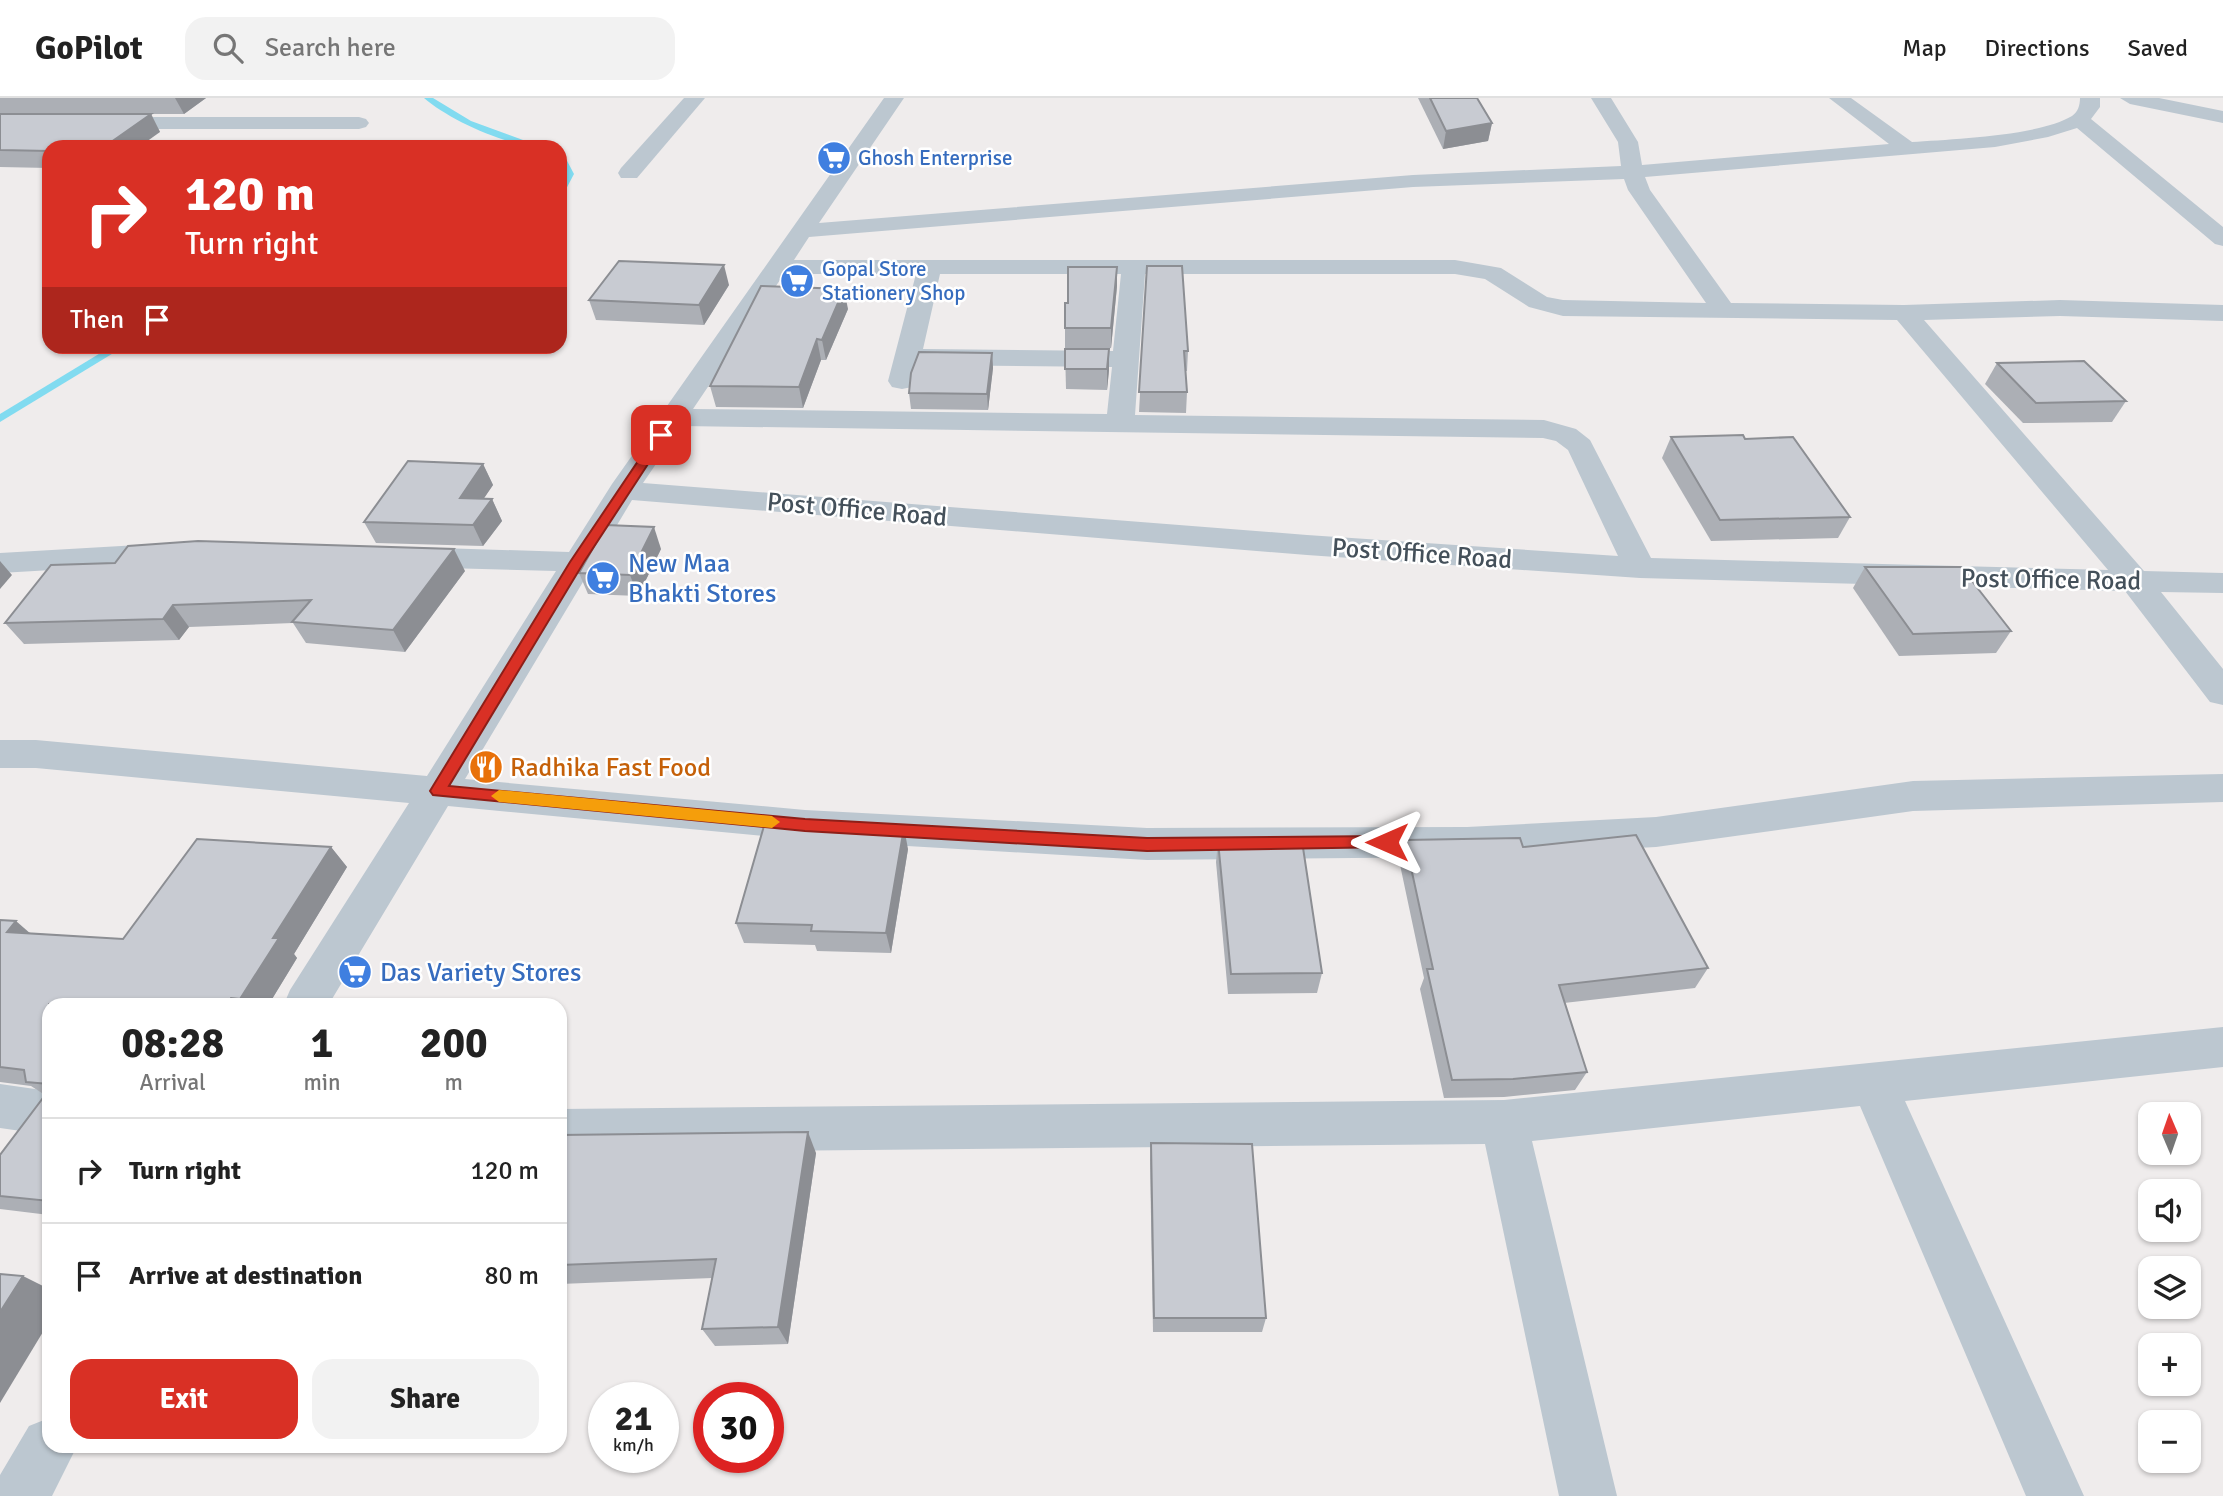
<!DOCTYPE html>
<html lang="en">
<head>
<meta charset="utf-8">
<style>
	:root { --surface:#fff; --page:#f2f2f2; --text:#222; --muted:#767676; --line:#e0e0e0; --accent:#d93025 }
	body { margin:0; font-family:Signika,sans-serif; background:var(--page); color:var(--text); height:100vh; display:flex; flex-direction:column; font-size:26px; white-space:nowrap }
	* { box-sizing:border-box; margin:0 }
	p { font-size:23px; color:var(--muted) }
	.icon { flex:none; width:38px; height:38px; fill:none; stroke:currentColor; stroke-width:2; stroke-linecap:round; stroke-linejoin:round }
	.map { position:relative; flex:1; overflow:hidden }
	.drawer { position:absolute; left:42px; top:900px; width:525px; height:455px; display:flex; flex-direction:column; background:var(--surface); border-radius:21px; box-shadow:0 2px 5px #0004 }
	.drawer>* { flex:none }
	.top-card { position:absolute; left:42px; top:42px; width:525px; height:214px; border-radius:21px; box-shadow:0 2px 5px #0004; background:#d93025; color:#fff; overflow:hidden }
	.needle { width:46px; rotate:358deg }
	.tools { position:absolute; left:2138px; top:1004px; display:grid; gap:14px }
	.tools a { display:grid; place-items:center; width:63px; height:63px; border-radius:14px; background:var(--surface); box-shadow:0 2px 5px #0004; font-size:35px }
	.speed { position:absolute; left:588px; top:1284px; display:flex; gap:14px; font-size:35px; font-weight:700; text-align:center }
	.speed>* { display:grid; place-content:center; width:91px; height:91px; border-radius:50%; background:var(--surface); box-shadow:0 2px 5px #0004; line-height:1 }
	.speed small { font-size:18px; font-weight:400 }
	.speed .limit { border:10px solid #d22; background:#fff; color:#111 }
	.pin { position:absolute; display:grid; place-items:center; width:60px; height:60px; color:#fff; margin:-30px; border-radius:14px; box-shadow:0 4px 10px #0006 }
	.me { position:absolute; width:77px; margin:-38px; rotate:270deg; stroke-linejoin:round; filter:drop-shadow(0 0 5px #0008) }
	.turn { display:flex; align-items:center; gap:24px; height:147px; padding:0 28px; font-size:32px }
	.turn .icon { width:91px; height:91px; stroke-width:2.5 }
	.turn b { display:block; font-size:49px; line-height:60px }
	.then { display:flex; align-items:center; height:66px; padding:0 28px; background:#0003; gap:14px; font-size:26px }
	.eta { display:flex; justify-content:space-evenly; align-items:center; height:119px; text-align:center }
	.eta b { font-size:42px; font-weight:700; line-height:49px }
	.button { display:flex; gap:14px; margin-top:auto; padding:14px 28px }
	.button a { flex:1; height:80px; border-radius:21px; background:var(--accent); color:#fff; font-size:28px; font-weight:700; line-height:80px; text-align:center }
	.button a+a { background:var(--page); color:var(--text) }
	ul { padding:0; list-style:none }
	li { display:flex; align-items:center; gap:21px; height:105px; padding:0 28px; border-top:2px solid var(--line) }
	li div { flex:1 }
	li b { display:block; font-size:26px }
	li em { font-style:normal }
	header { display:flex; align-items:center; gap:42px; box-sizing:border-box; height:98px; padding:0 35px; background:var(--surface); border-bottom:2px solid var(--line) }
	header strong { font-size:33px }
	nav { display:flex; gap:38px; margin-inline-start:auto; font-size:24px }
	.search { width:490px; height:63px; background:var(--page); display:flex; align-items:center; gap:18px; box-sizing:border-box; padding:0 24px; border-radius:21px; color:var(--muted); font-size:26px }
	.map>svg:first-child { display:block }
</style>
</head>
<body>
<header>
<strong>GoPilot</strong>
<div class="search"><svg class="icon" aria-label="search" viewBox="0 0 24 24"><circle cx="10" cy="10" r="6"/><path d="M15 15l6 6"/></svg>Search here</div>
<nav><a>Map</a><a>Directions</a><a>Saved</a></nav>
</header>
<div class="map">
<svg width="2223" height="1398" viewBox="0 0 2223 1398">
	<rect width="100%" height="100%" fill="#efecec"/>
	<g fill="none" stroke-linecap="round" stroke-linejoin="round">
		<!-- stream -->
		<g fill="#81dbf0" fill-rule="evenodd">
			<path d="M424 0H433L471 23 542 49C509 49 449 22 424 0Z"/>
			<path d="M560 54 564 57 574 76 564 95 560 98V87L566 76 560 65Z"/>
			<path d="M112 248H125L0 324V316Z"/>
		</g>
		<!-- minor -->
		<g fill="#bcc7d0" fill-rule="evenodd">
			<path d="M684 0H705L637 80H621L618 75 621 70Z"/>
			<path d="M884 0H904L819 125 1413 77 1621 68 1618 44 1591 0H1611L1638 44 1642 67 1889 46 1829 0H1851L1912 44C1952 41 2039 38 2072 18 2078 14 2080 7 2080 0H2100V9L2091 21 2223 129V148L2215 146 2077 30 2048 39 1995 49 1645 79 1650 92 1731 205 1904 207 2060 202 2223 207V223L2060 218 1924 222 2144 473 2223 475V495L2161 494 2223 571V607L2210 604 2125 493 1640 480 1307 457 632 402 465 681 805 712 1147 730 1467 729 1656 719 1913 683 2223 676V704L1913 713 1656 749 1467 759 1147 762 805 742 448 708 329 906H284L290 892 409 705 36 670H0V642H36L427 678 556 473 408 469 397 466 392 459 397 452 408 449 569 454 612 386ZM1624 81 1628 92 1706 205 1563 202 1547 199 1501 170 1455 162H794L809 139 1413 89ZM784 176H916L888 283 892 289 902 291 912 289 919 267 1112 269 1107 316 693 311ZM940 176H1121L1113 253 923 251ZM1145 176H1455L1485 181 1529 209 1563 218 1897 222 2108 472 1651 460 1590 342 1576 331 1544 322 1135 317ZM682 328 1543 340 1556 343 1568 352 1618 458 1307 437 643 385Z"/>
			<path d="M2120 0H2159L2223 13V25L2130 6Z"/>
			<path d="M0 19H359L366 21 369 25 366 29 359 31H0Z"/>
			<path d="M173 445 184 448 189 455 184 462 173 465 0 475V455Z"/>
			<path d="M2223 929V969L1905 1003 2084 1398H2026L1860 1008 1532 1043 1617 1398H1559L1485 1046 560 1055V1011L1504 1002Z"/>
			<path d="M0 986 49 993V1037L0 1030Z"/>
			<path d="M49 1320V1348H77L52 1398H0V1377L29 1328Z"/>
		</g>
	</g>
	<!-- wall -->
	<g fill="#acafb5">
		<path d="M0 0H206L184 16H151L160 34 49 49V70L0 69Z"/>
		<path d="M1418 0H1477L1492 25 1488 43 1443 51Z"/>
		<path d="M1147 168 1188 253 1187 273H1185L1187 294 1186 315 1139 314Z"/>
		<path d="M729 187 704 227 596 222 589 202Z"/>
		<path d="M1117 188 1111 250H1065V205H1068Z"/>
		<path d="M848 211 826 262H821L803 310 716 309 710 288Z"/>
		<path d="M1065 251H1109V272L1107 292 1066 291Z"/>
		<path d="M992 255 993 270 988 312 911 311 909 295Z"/>
		<path d="M1997 265 2126 303 2112 324 2023 325 1985 286Z"/>
		<path d="M1671 339 1745 341 1850 419 1838 440 1711 443 1662 360Z"/>
		<path d="M483 366 493 387 483 401H492L502 423 483 448 376 445 364 424Z"/>
		<path d="M661 451 638 498 588 496 579 475Z"/>
		<path d="M1865 469 2011 533 1996 555 1899 558 1853 490Z"/>
		<path d="M465 473 405 554 306 545 293 525 189 529 179 542 24 546 5 525Z"/>
		<path d="M1405 742 1523 749 1708 870 1695 890 1564 905 1587 974 1575 992 1504 999 1444 1000 1420 891 1424 880 1399 762Z"/>
		<path d="M1218 743 1322 875 1317 895 1228 896 1216 764Z"/>
		<path d="M331 749 347 769 294 856 297 860 269 906H49V1117L0 1111V1057L45 997 31 988 0 984V822L30 835 123 841Z"/>
		<path d="M908 751 891 855 817 853 815 847 744 845 736 825Z"/>
		<path d="M560 1037 816 1055 788 1246 715 1248 702 1231 712 1180 560 1186Z"/>
		<path d="M1151 1045 1266 1220 1262 1234H1153L1150 1062Z"/>
	</g>
	<!-- shaded-wall -->
	<g fill="#8c8e93">
		<path d="M175 0H206L184 16Z"/>
		<path d="M151 16 160 34 139 49H104Z"/>
		<path d="M1492 25 1488 43 1443 51 1446 33Z"/>
		<path d="M724 167 729 187 704 227 699 207Z"/>
		<path d="M1117 169V188L1111 250V230Z"/>
		<path d="M844 191 848 211 826 262 822 242Z"/>
		<path d="M817 241 821 262 803 310 799 289Z"/>
		<path d="M1109 251V272L1107 292V271Z"/>
		<path d="M992 255 993 270 988 312 987 296Z"/>
		<path d="M483 366 493 387 470 421 460 400Z"/>
		<path d="M492 401 502 423 483 448 473 427Z"/>
		<path d="M654 429 661 451 638 498 630 477Z"/>
		<path d="M454 451 465 473 405 554 393 532Z"/>
		<path d="M0 463 12 477 0 491Z"/>
		<path d="M173 507 189 529 179 542 163 521Z"/>
		<path d="M904 730 908 751 891 855 886 835Z"/>
		<path d="M331 749 347 769 294 856 297 860 269 906H246L240 901 273 840Z"/>
		<path d="M16 823 39 843 7 834Z"/>
		<path d="M231 900 237 906H227Z"/>
		<path d="M808 1034 816 1055 788 1246 778 1229Z"/>
		<path d="M23 1178 49 1191V1224L0 1305V1214Z"/>
	</g>
	<!-- building -->
	<g fill="#c8cbd2" stroke="#8c8e93" stroke-width="2">
		<path d="M1430 0H1477L1492 25 1446 33Z"/>
		<path d="M0 16H151L104 49H49V53L0 52Z"/>
		<path d="M619 163 724 167 699 207 589 202Z"/>
		<path d="M1147 168H1182L1188 253H1184L1187 294H1139Z"/>
		<path d="M1068 169H1117L1111 230H1065V205H1068Z"/>
		<path d="M761 188 844 191 822 242 817 241 799 289 710 288Z"/>
		<path d="M1065 251H1109L1107 271H1065Z"/>
		<path d="M919 254 992 255 987 296 909 295 911 275Z"/>
		<path d="M2084 263 2126 303 2036 305 1997 265Z"/>
		<path d="M1743 337 1745 341 1793 339 1850 419 1720 422 1671 339Z"/>
		<path d="M408 363 483 366 460 400 492 401 473 427 364 424Z"/>
		<path d="M606 427 654 429 630 477 579 475Z"/>
		<path d="M198 443 454 451 393 532 292 524 311 502 173 507 163 521 5 525 51 467 115 465 128 448Z"/>
		<path d="M1865 469H1961L2011 533 1913 536Z"/>
		<path d="M766 721 904 730 886 835 811 833 812 827 736 825Z"/>
		<path d="M1636 737 1708 870 1559 887 1587 974 1513 981 1452 982 1427 871H1433L1405 742 1520 740 1523 749Z"/>
		<path d="M197 741 331 749 273 840H279L240 901 231 900 227 906H49V986L26 984 24 972 0 969V822L16 823 7 834 123 841Z"/>
		<path d="M1218 743H1302L1322 875 1231 876Z"/>
		<path d="M49 992V1103L0 1098V1057Z"/>
		<path d="M808 1034 778 1229 702 1231 716 1161 560 1167V1037Z"/>
		<path d="M1151 1045 1252 1046 1266 1220H1154Z"/>
		<path d="M0 1176 23 1178 0 1214Z"/>
	</g>
	<!-- route -->
	<path fill="#d93025" stroke="#8d1f18" stroke-width="2" d="M661 334 667 337 584 464 449 688 805 721 1147 740 1387 738 1393 740 1395 744 1393 749 1147 753 805 733 433 697 430 693 433 688 570 464 657 335Z"/>
	<!-- slow -->
	<path fill="#f59e0b" d="M499 692 772 718 780 724 772 730 499 704 491 698Z"/>
	<!-- icons -->
	<defs>
		<g id="supermarket-disc" transform="scale(1.75)"><circle r="9.5" fill="#3f7fe0" stroke="#fff"/><path d="M-6-5.5h2.5l.6 2H6L4.5 2H-2.5L-4.4-4H-6ZM-1.5 3.2a1.3 1.3 0 1 0 .1 0ZM3 3.2a1.3 1.3 0 1 0 .1 0Z" fill="#fff"/></g>
		<g id="restaurant-disc" transform="scale(1.75)"><circle r="9.5" fill="#e8710a" stroke="#fff"/><path d="M-5-6h1v4h1v-4h1v4h1v-4h1v5L-1.5 .5V6h-2V.5L-5-1ZM5-6V6H3V1.5H1.5Q1.5-4 5-6Z" fill="#fff"/></g>
	</defs>
	<g fill-rule="evenodd">
		<use href="#supermarket-disc" x="834" y="60"/>
		<use href="#supermarket-disc" x="797" y="183"/>
		<use href="#supermarket-disc" x="603" y="480"/>
		<use href="#restaurant-disc" x="486" y="669"/>
		<use href="#supermarket-disc" x="355" y="874"/>
	</g>
	<g text-anchor="middle" stroke-width="5" stroke-linejoin="round" paint-order="stroke">
		<!-- far-shop labels -->
		<g font-size="21" fill="#366cbe" stroke="#fff" text-anchor="start">
			<text x="858" y="67">Ghosh Enterprise</text>
			<text x="822" y="178">Gopal Store<tspan x="822" dy="24">Stationery Shop</tspan></text>
		</g>
		<!-- street labels -->
		<g font-size="26" fill="#44505a" stroke="#fff">
			<text transform="translate(857 411) rotate(5)" y="9">Post Office Road</text>
			<text transform="translate(1422 455) rotate(4)" y="9">Post Office Road</text>
			<text transform="translate(2051 481) rotate(1)" y="9">Post Office Road</text>
		</g>
		<!-- shop labels -->
		<g font-size="26" fill="#366cbe" stroke="#fff" text-anchor="start">
			<text x="628" y="474">New Maa<tspan x="628" dy="30">Bhakti Stores</tspan></text>
			<text x="380" y="883">Das Variety Stores</text>
		</g>
		<!-- food labels -->
		<g font-size="26" fill="#c56008" stroke="#fff" text-anchor="start">
			<text x="510" y="678">Radhika Fast Food</text>
		</g>
	</g>
</svg>
<div class="tools">
<a><svg class="needle" viewBox="-14 -14 28 28"><path d="M0-13l5 13h-10z" fill="#e53935"/><path d="M0 13l5-13h-10z" fill="#767676"/></svg></a>
<a><svg class="icon" aria-label="sound" viewBox="0 0 24 24"><path d="M4 9h4l5-4v14l-5-4H4zM17 9q2 3 0 6"/></svg></a>
<a><svg class="icon" aria-label="layers" viewBox="0 0 24 24"><path d="M12 4l9 5-9 5-9-5zM3 14l9 5 9-5"/></svg></a>
<a>+</a>
<a>−</a>
</div>
<div class="speed"><div>21<small>km/h</small></div><div class="limit">30</div></div>
<div class="pin" style="left:661px;top:337px;background:#d93025"><svg class="icon" aria-label="arrive" viewBox="0 0 24 24"><path d="M6 21V4h12l-3 4 3 4H6"/></svg></div>
<svg class="me" style="left:1387px;top:744px" viewBox="-20 -20 40 40"><path d="M0-17L14 15 0 8-14 15z" fill="#d93025" stroke="#fff" stroke-width="4"/></svg>
<div class="top-card">
<div class="turn"><svg class="icon" aria-label="right" viewBox="0 0 24 24"><path d="M7 20v-9h11M14 6l5 5-5 5"/></svg><div><b>120 m</b>Turn right</div></div>
<div class="then">Then<svg class="icon" aria-label="arrive" viewBox="0 0 24 24"><path d="M6 21V4h12l-3 4 3 4H6"/></svg></div>
</div>
<section class="drawer">
<div class="eta">
<div><b>08:28</b><p>Arrival</p></div>
<div><b>1</b><p>min</p></div>
<div><b>200</b><p>m</p></div>
</div>
<ul>
<li><svg class="icon" aria-label="right" viewBox="0 0 24 24"><path d="M7 20v-9h11M14 6l5 5-5 5"/></svg><div><b>Turn right</b></div><em>120 m</em></li>
<li><svg class="icon" aria-label="arrive" viewBox="0 0 24 24"><path d="M6 21V4h12l-3 4 3 4H6"/></svg><div><b>Arrive at destination</b></div><em>80 m</em></li>
</ul>
<div class="button"><a>Exit</a><a>Share</a></div>
</section>
</div>
</body>
</html>
